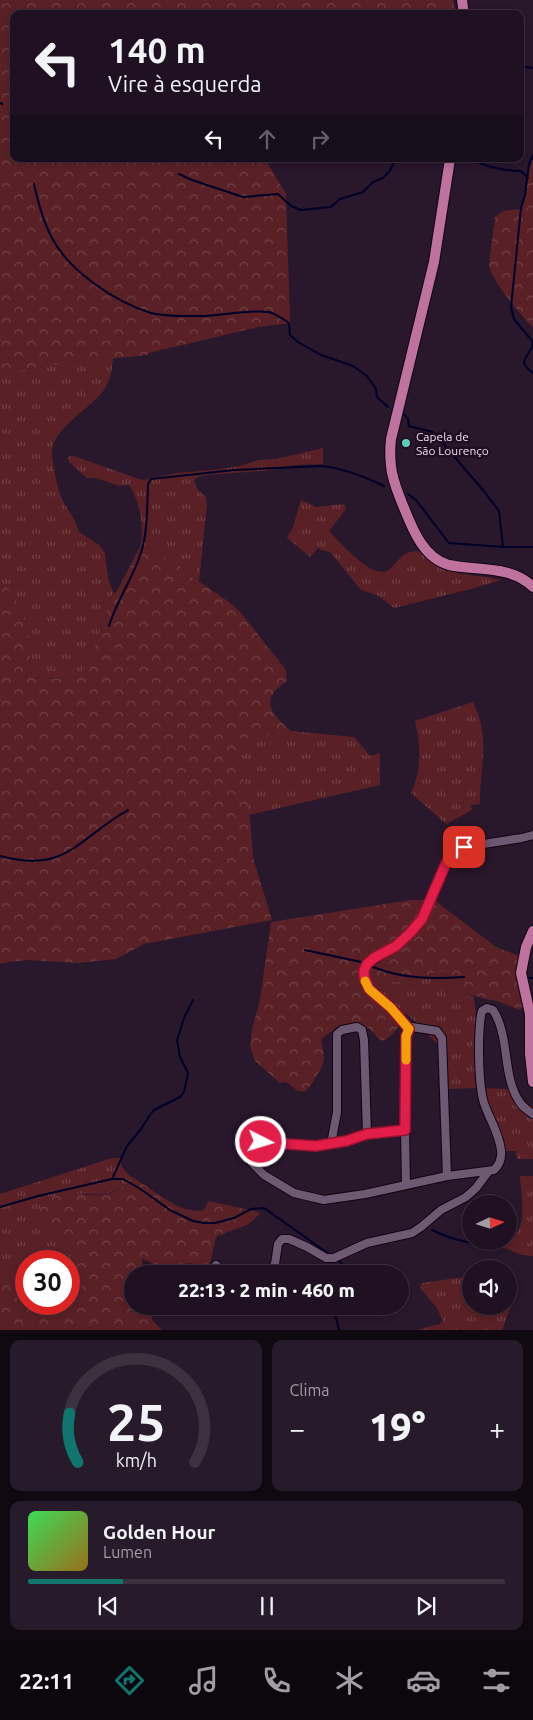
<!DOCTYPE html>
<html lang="pt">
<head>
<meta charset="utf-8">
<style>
  :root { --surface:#1f1121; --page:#271a2a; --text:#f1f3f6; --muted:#a19da5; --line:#3c313f; --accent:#0f766e }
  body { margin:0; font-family:Ubuntu,sans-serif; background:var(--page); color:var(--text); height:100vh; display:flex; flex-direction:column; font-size:19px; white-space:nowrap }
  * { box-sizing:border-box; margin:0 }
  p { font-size:16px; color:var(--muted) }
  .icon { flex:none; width:28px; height:28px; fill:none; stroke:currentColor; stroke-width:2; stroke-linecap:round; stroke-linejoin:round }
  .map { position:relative; height:1330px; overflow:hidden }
  .side { display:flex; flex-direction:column; gap:10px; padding:10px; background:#110912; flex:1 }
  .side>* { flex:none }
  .hud { position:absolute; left:10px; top:10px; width:514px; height:152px; border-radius:10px; box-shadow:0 2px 8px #0003,0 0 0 1px var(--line); background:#1f1121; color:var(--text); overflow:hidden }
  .needle { width:32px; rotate:86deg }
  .buttons { position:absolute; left:462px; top:1195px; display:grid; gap:10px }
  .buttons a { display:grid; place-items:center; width:55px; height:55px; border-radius:50%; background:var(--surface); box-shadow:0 2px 8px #0003,0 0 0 1px var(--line); font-size:25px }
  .speed { position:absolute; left:15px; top:1250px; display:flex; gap:10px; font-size:25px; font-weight:700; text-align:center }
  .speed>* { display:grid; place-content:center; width:65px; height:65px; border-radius:50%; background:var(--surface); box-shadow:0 2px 8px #0003,0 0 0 1px var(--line); line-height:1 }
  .speed .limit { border:8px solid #d22; background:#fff; color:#111 }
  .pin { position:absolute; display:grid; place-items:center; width:42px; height:42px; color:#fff; margin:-21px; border-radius:10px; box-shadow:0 2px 8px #0006 }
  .me { position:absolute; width:55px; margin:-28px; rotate:95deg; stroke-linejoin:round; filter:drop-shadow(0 0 4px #0008) }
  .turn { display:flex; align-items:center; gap:18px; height:105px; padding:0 15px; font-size:22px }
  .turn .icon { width:65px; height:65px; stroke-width:2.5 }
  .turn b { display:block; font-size:35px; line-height:42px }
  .lanes { display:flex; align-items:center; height:48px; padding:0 15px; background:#0003; justify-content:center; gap:25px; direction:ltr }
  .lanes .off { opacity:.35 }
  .big { font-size:38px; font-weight:800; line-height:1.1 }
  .side .widget { flex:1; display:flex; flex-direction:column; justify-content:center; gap:8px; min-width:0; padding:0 18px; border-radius:10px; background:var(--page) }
  .side .dial { align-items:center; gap:0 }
  .dial svg { height:130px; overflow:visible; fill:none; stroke:var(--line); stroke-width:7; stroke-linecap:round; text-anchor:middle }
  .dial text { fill:var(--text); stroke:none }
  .song { display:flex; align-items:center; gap:15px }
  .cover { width:60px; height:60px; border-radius:8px; background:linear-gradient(135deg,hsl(130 70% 55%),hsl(40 70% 35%)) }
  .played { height:5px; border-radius:2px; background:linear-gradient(90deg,var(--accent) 20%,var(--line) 20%) }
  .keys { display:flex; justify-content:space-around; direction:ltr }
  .heat { display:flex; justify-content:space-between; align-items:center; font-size:28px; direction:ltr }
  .side .tiles { flex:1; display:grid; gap:10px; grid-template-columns:1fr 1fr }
  .widget:last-child { grid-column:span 2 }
  .trip { position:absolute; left:124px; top:1265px; width:285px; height:50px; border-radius:25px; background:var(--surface); box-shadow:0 2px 8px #0003,0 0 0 1px var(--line); font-weight:800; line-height:50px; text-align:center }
  .tabs { display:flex; height:80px; justify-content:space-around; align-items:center; background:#0c070d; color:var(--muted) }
  .tabs .icon { width:35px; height:35px }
  .tabs .current { color:var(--accent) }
  .tabs b { font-size:22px; color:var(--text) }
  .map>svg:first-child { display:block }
  .grass { fill:url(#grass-tufts) }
  .forest { fill:url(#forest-crowns) }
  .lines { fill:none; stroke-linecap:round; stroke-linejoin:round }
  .stream { stroke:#000129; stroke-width:2 }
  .minor-casing { stroke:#110314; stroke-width:10 }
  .major-casing { stroke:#110314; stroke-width:12 }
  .minor { stroke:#6e5972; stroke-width:8 }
  .major { stroke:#bd739e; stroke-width:10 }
  .route-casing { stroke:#92132f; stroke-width:12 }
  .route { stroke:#e11d48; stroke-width:9 }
  .slow { stroke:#f59e0b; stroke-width:9 }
  .poi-dot { fill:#5bcebb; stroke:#1f0e22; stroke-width:2 }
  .labels { text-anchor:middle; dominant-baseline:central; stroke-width:5; stroke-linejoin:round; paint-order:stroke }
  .poi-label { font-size:12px; fill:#ede0ef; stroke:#1f0e22; text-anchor:start }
</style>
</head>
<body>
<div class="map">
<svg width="533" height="1330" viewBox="0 0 533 1330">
  <defs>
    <pattern id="grass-tufts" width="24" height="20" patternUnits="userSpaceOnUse" patternTransform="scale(1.25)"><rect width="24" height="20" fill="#592126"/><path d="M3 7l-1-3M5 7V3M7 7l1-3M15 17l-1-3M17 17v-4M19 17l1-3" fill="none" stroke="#714146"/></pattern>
    <pattern id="forest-crowns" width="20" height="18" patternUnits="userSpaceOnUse" patternTransform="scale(1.25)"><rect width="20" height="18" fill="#592126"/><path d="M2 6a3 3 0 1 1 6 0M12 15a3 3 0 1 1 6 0" fill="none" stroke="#714146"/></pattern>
  </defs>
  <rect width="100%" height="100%" fill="#29172c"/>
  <path class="grass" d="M113,358c-1,11 -2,21 -8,30 -11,18 -50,39 -53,61 -1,10 6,43 11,52 6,11 13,19 16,31l20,13 6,8 3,25 5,14 -17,51 -13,30 -12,7 -39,-3c-4,-36 -2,-70 -32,-96v-207l50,-9z
    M323,448v16l-29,1 -22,5 -65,5 -10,2 -3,4 4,9 8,7 1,8 -8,76 -14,-9 -8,-9 -36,-18c3,-20 -1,-43 -12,-60l-10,1 -23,-8h-9l-18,-16 -1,-4 2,-2h4l68,24 35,-7 37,-3 26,-4 19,-6 17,-1z
    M301,500l15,7 28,-3 2,5 -17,22c11,11 45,52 61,38 12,-11 10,-17 29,-18 30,29 46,20 82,29l-30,9 -77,19 -15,-12 -18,-6 -31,-38 -6,-1 -6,-3 -8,9 -23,-19 6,-11z
    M473,702c19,40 6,63 7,102l-9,1 1,5 -26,14 -35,-31c11,-23 10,-48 4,-72z
    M291,731l63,6 16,19 10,-3v32l-131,30 -13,-75z
    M443,969c9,17 11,23 31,28l3,29 2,62 30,1 5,11 10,12 9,-7v54h-16l-1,-8h-16l-4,-5 -13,-36 -4,-22 -31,1 -1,-29 -8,-14 -19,-20 -19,-17 -23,-14c7,-16 20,-12 35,-15 11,-2 20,-7 30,-11z
    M112,1158h8c1,11 6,15 15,21 -20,12 -29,19 -53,14l-22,46 19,11 8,8 -29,3h-32v4l-26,4v-75z
    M520,1176h13v80l-11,-1 -23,-9 5,-5h5v-2c20,-8 12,-46 11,-63z
    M471,1276v30h38v-21v10l3,8 -10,27h-85l22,-6 4,-3 -6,-13 -17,-20 2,-5z"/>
  <path class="forest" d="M0,0h453l3,14h-442v145h251l21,35 4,129 -32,4 -109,26 -2,2 -97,10 -50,9z
    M533,160v167c-11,-10 -44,-49 -44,-64l6,-46 8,-6 17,-2c8,-15 5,-33 13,-49z
    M141,545l36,18 8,9 44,30 12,11 45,57 1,11c-28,18 -17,32 4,50l-54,9 13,79 3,39 19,62 -128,24 -28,15 -38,4 -49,-3 -21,2 -8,2v-383c30,26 28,59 32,96l39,3 -1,-10 13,2 13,-29 17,-51 3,1z
    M411,900h23l62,47 23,9 -2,17 6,33 -3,4 -20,-8 -39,-9 -9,-8 -9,-16c-10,4 -20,9 -30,11 -15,3 -28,-1 -35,15l17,9 10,9c-5,13 -10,21 -22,28 -8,-3 -10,-12 -18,-15 -11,-6 -37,5 -44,14 3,17 6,20 -4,35 -4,7 -7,12 -13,17l-6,-1 -12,-9 -6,1 -25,-22 -5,-15 2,-17 8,-29 11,-78z
    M135,1179c19,11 47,37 69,31l5,-9 49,11 2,2 -13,11 -30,11c-5,9 -3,19 -8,28l-8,3 -11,-4 -26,6 -23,-11 5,16h-14v32h19l1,14 10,10h-162v-61l26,-4v39h43v-43h-11l28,-3c-17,-18 -49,-23 -46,-53 26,-23 42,-5 67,-11 11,-3 19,-10 28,-15z"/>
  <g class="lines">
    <path class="stream" d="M520,66l13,2
      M0,103l2,1
      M533,155l-4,9 -4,31 -4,13 -10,99 3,12 19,23c0,9 -9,13 -9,22l4,5 5,4
      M473,159c10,8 35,12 48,12l7,7
      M179,174l13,6 51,17 35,-3 13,12 10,4 30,-3 9,-8 23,-7 10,-10 10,-4 6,-6 7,-13
      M34,184c4,18 9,37 18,54 17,33 63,64 99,75 15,4 33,3 49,3 21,0 48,-7 69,-4 7,2 14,7 20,11l1,12 8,7 23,13 32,11 14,10 9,13 1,8 11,10
      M404,414l4,5 1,7 24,6 50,58 16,21 4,36
      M408,494l8,6 33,43 54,4h30
      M109,626c7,-23 20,-42 29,-65 10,-24 9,-51 10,-77l3,-5 83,-9 88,-4c21,2 43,11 62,20
      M0,856c66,18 77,-17 128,-46
      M305,950l56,12
      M373,967c30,12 60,12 91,10
      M529,978h4
      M112,1179l15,-33 14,-17 9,-14 4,-5 26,-13 4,-5 4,-19 -8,-16 -3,-17 7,-22 9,-18
      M0,1207l38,-11 74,-17h11l16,9 31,22 23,11 11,2h11l19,-5 17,-9 13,-1 65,46
      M432,1230c22,11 42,14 65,16
      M339,1261l7,7v6
      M333,1306l6,24"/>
    <g class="minor-casing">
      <path id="minor" d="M409,1029l-18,-21 -22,-19 -3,-5 -2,-15 3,-5 29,-18 14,-13 12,-14 29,-64 13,-8 58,-9 11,-3
        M405,1130c-13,1 -26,1 -39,4 -17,4 -33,12 -52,12 -18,0 -48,-10 -64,0l-2,8 4,9 12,12 30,18 30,7 41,-6 82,-18 47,-6c6,-6 8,-12 7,-20 -2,-17 -12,-32 -17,-47 -6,-20 -6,-68 -3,-88l1,-4 5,-3 6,2c18,28 8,67 28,94 3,4 8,7 12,10
        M331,1144l6,-32v-78l5,-4 15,-3 5,3 2,10 3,94
        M406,1185l-1,-55 1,-94 3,-7 3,-2 25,4 5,7 5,138
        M216,1265l8,9
        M268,1274l7,-10 3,-20 4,-5h7l18,8 19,11h8l33,-15 45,-10 9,-6 20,-17 25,-13 10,-9 12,-16
        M231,1306l5,3 6,-3"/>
    </g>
    <g class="major-casing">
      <path id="major" d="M462,0l2,14
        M450,159l-16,103 -43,177c-1,9 -1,18 0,27 1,13 6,24 11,37 9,22 20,55 47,62 28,6 62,0 84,22
        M533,931l-7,16 -5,26 9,41v40l3,28"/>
    </g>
    <use href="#minor" class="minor"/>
    <use href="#major" class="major"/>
  </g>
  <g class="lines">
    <g class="route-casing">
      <path id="route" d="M261,1142l55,4 30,-5 21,-7 38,-4 1,-94 3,-7 -18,-21 -22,-19 -5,-13v-6l3,-6 7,-6 22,-12 14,-13 12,-14 28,-65 14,-7"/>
    </g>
    <use href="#route" class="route"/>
    <path class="slow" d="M365,981l4,8 22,19 18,21 -3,7v24"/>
  </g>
  <circle class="poi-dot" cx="406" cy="443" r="5"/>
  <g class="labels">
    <g class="poi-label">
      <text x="416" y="436">Capela de<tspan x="416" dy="14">São Lourenço</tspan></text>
    </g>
  </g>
</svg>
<div class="buttons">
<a><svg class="needle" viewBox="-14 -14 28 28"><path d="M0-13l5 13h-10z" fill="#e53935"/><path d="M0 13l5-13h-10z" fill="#a19da5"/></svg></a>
<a><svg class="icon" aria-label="sound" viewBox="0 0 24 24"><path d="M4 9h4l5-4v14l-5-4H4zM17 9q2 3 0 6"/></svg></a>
</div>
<div class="speed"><div class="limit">30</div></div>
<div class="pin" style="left:464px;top:847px;background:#d93025"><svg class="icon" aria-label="arrive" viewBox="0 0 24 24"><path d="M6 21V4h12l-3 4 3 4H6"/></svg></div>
<svg class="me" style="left:261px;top:1142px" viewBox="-20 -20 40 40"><circle r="17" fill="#e11d48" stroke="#fff" stroke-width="3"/><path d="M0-11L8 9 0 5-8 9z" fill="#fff"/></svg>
<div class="trip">22:13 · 2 min · 460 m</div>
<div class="hud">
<div class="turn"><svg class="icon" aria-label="left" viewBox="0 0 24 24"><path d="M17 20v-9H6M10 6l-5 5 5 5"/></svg><div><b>140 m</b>Vire à esquerda</div></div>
<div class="lanes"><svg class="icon" aria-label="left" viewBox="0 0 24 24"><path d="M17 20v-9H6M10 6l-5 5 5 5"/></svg><svg class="icon off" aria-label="ahead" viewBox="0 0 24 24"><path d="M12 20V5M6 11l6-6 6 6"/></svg><svg class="icon off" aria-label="right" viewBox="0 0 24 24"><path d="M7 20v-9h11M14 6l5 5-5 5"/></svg></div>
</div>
</div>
<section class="side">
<div class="tiles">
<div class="widget dial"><svg viewBox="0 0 100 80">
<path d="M14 69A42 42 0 1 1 86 69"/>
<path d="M14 69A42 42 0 0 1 9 39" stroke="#0f766e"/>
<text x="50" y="56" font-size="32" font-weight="700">25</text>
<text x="50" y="72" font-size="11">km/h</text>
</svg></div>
<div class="widget"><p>Clima</p>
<div class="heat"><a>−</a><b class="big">19°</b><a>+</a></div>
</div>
<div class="widget">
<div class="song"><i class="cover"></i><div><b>Golden Hour</b><p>Lumen</p></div></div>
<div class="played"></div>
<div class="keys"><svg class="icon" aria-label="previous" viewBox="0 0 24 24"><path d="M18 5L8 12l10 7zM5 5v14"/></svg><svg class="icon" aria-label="pause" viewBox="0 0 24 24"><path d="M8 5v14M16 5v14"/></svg><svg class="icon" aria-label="next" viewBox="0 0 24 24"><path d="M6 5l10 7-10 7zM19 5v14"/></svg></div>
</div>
</div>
</section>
<nav class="tabs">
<b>22:11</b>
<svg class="icon current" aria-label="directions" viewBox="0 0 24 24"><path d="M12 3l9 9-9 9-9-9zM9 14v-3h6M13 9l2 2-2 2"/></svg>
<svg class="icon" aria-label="music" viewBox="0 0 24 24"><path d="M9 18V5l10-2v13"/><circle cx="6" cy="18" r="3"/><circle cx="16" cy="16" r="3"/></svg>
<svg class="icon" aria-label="phone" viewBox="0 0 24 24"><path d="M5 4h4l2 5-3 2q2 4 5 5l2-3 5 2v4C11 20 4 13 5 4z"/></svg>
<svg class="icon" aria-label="climate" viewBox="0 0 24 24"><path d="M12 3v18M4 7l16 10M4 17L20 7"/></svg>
<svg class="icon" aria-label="car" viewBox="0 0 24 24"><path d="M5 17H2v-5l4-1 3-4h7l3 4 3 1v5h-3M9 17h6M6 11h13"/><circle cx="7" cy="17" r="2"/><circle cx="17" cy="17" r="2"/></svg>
<svg class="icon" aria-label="filters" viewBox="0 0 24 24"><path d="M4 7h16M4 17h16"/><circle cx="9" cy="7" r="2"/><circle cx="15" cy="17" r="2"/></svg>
</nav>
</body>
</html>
